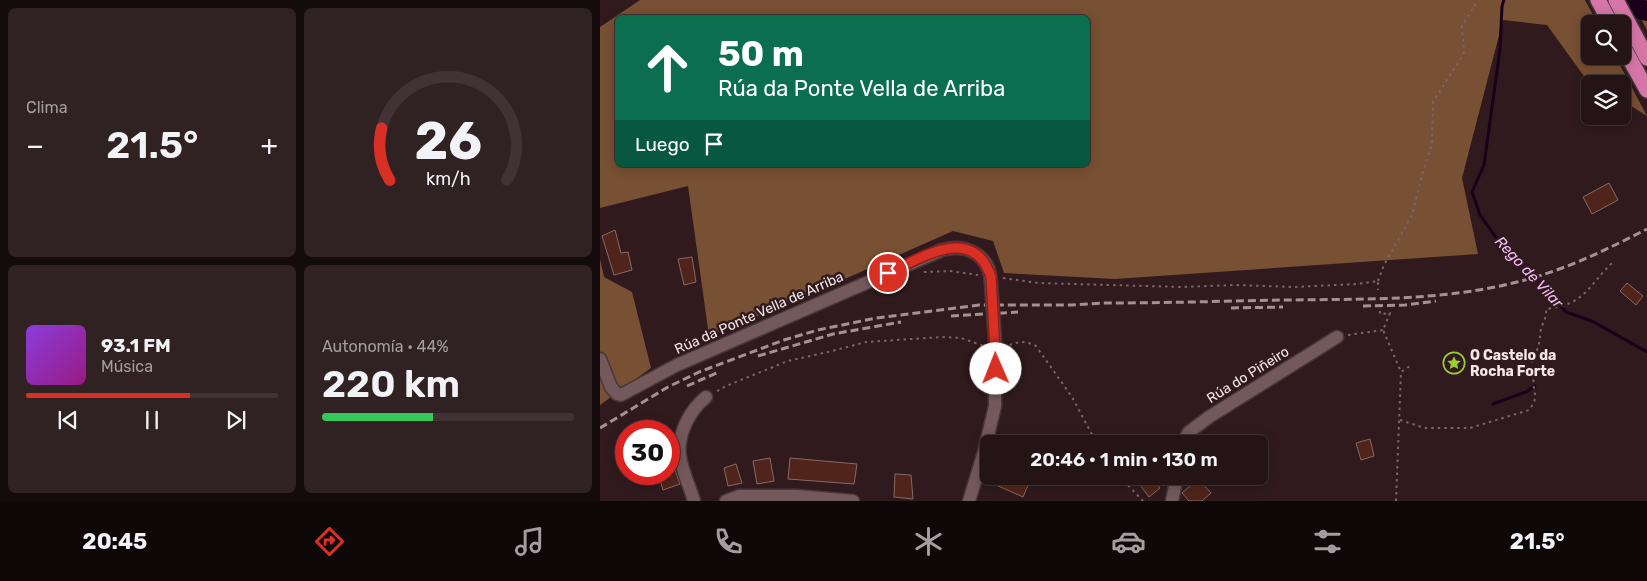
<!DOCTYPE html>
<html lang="es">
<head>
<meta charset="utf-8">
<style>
  :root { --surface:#241416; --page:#302123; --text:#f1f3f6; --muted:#a39ea1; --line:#413335; --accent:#d93025 }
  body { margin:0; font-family:Rubik,sans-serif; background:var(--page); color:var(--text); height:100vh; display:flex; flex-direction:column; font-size:19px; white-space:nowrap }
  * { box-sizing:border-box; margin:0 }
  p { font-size:16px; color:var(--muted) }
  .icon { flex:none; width:28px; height:28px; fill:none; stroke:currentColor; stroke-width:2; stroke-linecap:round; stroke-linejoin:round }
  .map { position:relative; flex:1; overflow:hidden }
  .drawer { display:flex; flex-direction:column; gap:8px; padding:8px; background:#140b0c; width:600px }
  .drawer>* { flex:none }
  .banner { position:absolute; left:15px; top:15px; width:475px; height:152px; border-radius:8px; box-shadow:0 2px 12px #0003,0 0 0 1px var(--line); background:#0b6e4f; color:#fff; overflow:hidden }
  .tools { position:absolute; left:981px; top:15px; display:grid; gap:10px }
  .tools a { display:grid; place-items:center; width:50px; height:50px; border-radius:8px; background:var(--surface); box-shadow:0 2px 12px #0003,0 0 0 1px var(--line); font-size:25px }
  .speed { position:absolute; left:15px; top:420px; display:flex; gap:10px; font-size:25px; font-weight:700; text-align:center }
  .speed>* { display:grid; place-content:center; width:65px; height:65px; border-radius:50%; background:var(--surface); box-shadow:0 2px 12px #0003,0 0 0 1px var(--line); line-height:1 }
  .speed .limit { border:8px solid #d22; background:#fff; color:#111 }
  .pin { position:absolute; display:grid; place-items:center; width:42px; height:42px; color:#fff; margin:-21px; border:2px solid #fff; border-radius:50%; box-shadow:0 1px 5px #0007 }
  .me { position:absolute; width:55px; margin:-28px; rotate:359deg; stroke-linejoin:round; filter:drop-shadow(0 0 4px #0008) }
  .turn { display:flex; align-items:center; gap:18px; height:105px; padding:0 20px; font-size:22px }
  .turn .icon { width:65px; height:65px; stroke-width:2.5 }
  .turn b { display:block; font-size:35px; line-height:42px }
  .then { display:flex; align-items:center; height:48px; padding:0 20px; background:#0003; gap:10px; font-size:19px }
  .big { font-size:38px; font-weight:600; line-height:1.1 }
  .drawer .card { flex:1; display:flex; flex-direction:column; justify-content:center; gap:8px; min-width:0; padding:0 18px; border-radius:8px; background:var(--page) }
  .drawer .dial { align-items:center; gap:0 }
  .dial svg { height:130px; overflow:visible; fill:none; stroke:var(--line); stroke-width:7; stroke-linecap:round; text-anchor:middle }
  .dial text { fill:var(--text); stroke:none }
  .song { display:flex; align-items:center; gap:15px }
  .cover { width:60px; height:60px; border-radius:8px; background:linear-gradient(135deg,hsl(270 70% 55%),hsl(310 70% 35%)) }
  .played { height:5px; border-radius:2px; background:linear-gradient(90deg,var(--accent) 65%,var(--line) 65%) }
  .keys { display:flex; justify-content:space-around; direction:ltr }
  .heat { display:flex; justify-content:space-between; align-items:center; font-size:28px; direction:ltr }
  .charge { height:8px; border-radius:4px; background:linear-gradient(90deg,#34c759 44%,var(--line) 0) }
  .drawer .tiles { flex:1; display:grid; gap:8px; grid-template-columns:repeat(2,1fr) }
  .trip { position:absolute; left:380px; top:435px; width:288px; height:50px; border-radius:8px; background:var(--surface); box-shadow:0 2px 12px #0003,0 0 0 1px var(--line); font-weight:600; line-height:50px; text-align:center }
  .tab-bar { display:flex; height:80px; justify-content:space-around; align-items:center; background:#0e0809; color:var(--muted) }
  .tab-bar .icon { width:35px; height:35px }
  .tab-bar .on { color:var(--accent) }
  .tab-bar b { font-size:22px; color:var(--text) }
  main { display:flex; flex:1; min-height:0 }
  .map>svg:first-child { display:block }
  .forest { fill:#785033; fill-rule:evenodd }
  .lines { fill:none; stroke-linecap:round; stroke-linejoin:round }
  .stream { stroke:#19011b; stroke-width:3 }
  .river { stroke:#19011b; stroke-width:20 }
  .building { fill:#50241a; stroke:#846b64 }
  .street-casing { stroke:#483638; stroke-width:15 }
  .highway-casing { stroke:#483638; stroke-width:18 }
  .path { stroke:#796668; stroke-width:2; stroke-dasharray:2.5 4; stroke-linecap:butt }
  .street { stroke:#73595b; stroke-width:12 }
  .highway { stroke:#d775a9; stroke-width:15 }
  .rail { stroke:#a39193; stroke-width:3; stroke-dasharray:8 4; stroke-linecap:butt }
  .street-bridge-casing { stroke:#483638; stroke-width:15; stroke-linecap:butt }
  .street-bridge { stroke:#73595b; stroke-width:12 }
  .route-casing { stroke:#8d1f18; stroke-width:12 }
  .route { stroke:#d93025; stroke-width:9 }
  .labels { text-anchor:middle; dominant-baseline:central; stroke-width:5; stroke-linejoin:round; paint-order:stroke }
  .street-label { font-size:14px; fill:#f5e6e7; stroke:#301a1d }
  .poi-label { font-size:14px; font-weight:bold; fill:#f5e6e7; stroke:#301a1d; text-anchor:start }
  .water-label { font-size:15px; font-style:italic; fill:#f6bef7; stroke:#301a1d }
</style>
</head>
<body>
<main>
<section class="drawer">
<div class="tiles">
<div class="card"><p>Clima</p>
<div class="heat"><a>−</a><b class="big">21.5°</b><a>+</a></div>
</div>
<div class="card dial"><svg viewBox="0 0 100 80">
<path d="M14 69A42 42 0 1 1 86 69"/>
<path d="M14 69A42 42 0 0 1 9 37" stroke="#d93025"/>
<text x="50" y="56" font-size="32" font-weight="700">26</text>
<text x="50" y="72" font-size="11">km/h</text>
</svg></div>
<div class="card">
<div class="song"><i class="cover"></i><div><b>93.1 FM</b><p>Música</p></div></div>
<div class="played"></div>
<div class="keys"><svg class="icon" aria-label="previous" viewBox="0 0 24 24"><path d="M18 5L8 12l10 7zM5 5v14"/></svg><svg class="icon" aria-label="pause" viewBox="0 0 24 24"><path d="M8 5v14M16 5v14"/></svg><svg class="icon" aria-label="next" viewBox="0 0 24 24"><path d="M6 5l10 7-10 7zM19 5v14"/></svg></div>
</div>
<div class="card"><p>Autonomía · 44%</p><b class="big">220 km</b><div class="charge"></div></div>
</div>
</section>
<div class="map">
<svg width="1047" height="501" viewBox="0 0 1047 501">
  <rect width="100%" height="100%" fill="#301a1d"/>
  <path class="forest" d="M40,0h945l13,24h-8v32h25l32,60 -24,-15 -1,-17h-28l-8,-5 -39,-54 -44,-5 -41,158 16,76 -363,25 -111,-6 -11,-32 -40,-10 -151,67 -93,38 -21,-150 -88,22v-181zM18,18h470v147h-470z
    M1031,0h16v30z
    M0,259l4,18 28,15 19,76 -51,37z"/>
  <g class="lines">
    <path class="stream" d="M904,0l-2,6 -2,43 -16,116 -12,27 8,23 25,35 20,17 41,45 26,9 55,31
      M893,404l33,-12 9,-6"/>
    <path class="river" d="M1011,0l36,11"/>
  </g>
  <path class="building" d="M1009,183l9,17 -26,14 -9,-17z
    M15,230l6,23 7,-1 4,18 -18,5 -12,-39z
    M92,257l4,25 -12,3 -6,-26z
    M1027,283l16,13 -7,9 -16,-14z
    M770,439l4,17 -13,4 -5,-17z
    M69,447h1l2,4 1,13 7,20 -17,6 -5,-16h11z
    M170,458l4,23 -17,3 -4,-23z
    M190,458l67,6 -3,20 -66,-5z
    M136,464l6,19 -14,3 -4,-18z
    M295,474l16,1 2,24 -19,-2z
    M400,476h32l-9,21 -27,-12z
    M551,476l9,12 -11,9 -9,-12z
    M598,479l13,14 -9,8h-13l-7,-8z"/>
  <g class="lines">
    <g class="street-casing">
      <path id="street" d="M0,359l11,28 6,7 4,1 56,-30 265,-115c25,-7 48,5 49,33
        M582,444l7,-12 20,-15 128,-80
        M94,501c-4,-14 -12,-30 -14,-45 -3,-22 10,-46 26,-59
        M126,501l13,-5h58l56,5
        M369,501l15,-49 11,-46v-65
        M572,501l5,-25"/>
    </g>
    <g class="highway-casing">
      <path id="highway" d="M998,0l13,24
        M1016,0l31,58
        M1022,45l25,45"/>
    </g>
    <path class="path" d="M324,272l26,-1 28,4
      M403,278l35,5 143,4 54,-2 59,2 63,-3 21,-3v9
      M778,281l6,-16 28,-50 10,-40 10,-31 1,-42 31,-49 -2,-27 16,-26
      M780,311v3l10,-1 -7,17 18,42
      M748,335l35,-5
      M408,351l1,-6c11,-4 17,-4 27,1l36,51 25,47
      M117,391l9,-5 62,-25 44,-10 34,-9 76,-5 19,1 23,8
      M800,420l25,8h45l59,-18c5,-7 8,-12 5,-20l-2,-31 -3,-8 8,-1c3,-8 3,-14 4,-21 2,-7 6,-12 5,-20 40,-5 41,-22 67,-47
      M519,476l24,25
      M796,501l5,-129 9,-6"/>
    <use href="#street" class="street"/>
    <use href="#highway" class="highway"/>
    <path class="rail" d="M763,306l42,-1 31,-4
      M631,308l52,-1
      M351,316l67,-4
      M158,356l75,-22 68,-12
      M87,386l32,-14
      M0,428l68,-41 31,-15 85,-32 34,-10 58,-12 103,-13h93l33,-2c61,0 122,-2 182,-3 76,-1 156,1 230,-18 46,-11 89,-32 130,-53"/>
    <g class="street-bridge-casing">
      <path id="street-bridge" d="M391,283l4,58"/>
    </g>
    <use href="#street-bridge" class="street-bridge"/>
  </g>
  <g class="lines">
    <g class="route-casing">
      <path id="route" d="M288,273c34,-15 85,-50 103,4l5,92"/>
    </g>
    <use href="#route" class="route"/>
  </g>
  <defs>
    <g id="sight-ring" transform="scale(1.125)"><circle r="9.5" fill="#301a1d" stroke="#9bcb33" stroke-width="1.5"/><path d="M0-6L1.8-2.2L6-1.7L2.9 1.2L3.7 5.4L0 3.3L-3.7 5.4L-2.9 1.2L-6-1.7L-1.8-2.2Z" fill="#9bcb33"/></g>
  </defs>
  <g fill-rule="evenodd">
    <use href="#sight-ring" x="854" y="363"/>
  </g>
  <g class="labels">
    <g class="street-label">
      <text transform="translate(159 313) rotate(-24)">Rúa da Ponte Vella de Arriba</text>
      <text transform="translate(648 375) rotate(-32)">Rúa do Piñeiro</text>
    </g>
    <g class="poi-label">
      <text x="870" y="355">O Castelo da<tspan x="870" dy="16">Rocha Forte</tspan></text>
    </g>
    <g class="water-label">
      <text transform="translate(929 272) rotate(47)">Rego de Vilar</text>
    </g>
  </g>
</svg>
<div class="tools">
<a><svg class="icon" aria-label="search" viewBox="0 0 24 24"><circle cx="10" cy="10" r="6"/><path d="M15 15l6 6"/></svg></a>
<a><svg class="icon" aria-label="layers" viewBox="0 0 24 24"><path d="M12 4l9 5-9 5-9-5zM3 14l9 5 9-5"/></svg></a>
</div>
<div class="speed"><div class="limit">30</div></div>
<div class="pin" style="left:288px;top:273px;background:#d93025"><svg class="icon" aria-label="arrive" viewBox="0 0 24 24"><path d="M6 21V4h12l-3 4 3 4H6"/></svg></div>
<svg class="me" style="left:396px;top:369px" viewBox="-20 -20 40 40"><circle r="19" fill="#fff"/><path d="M0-13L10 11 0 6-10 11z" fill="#d93025"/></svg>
<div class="trip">20:46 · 1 min · 130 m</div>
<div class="banner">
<div class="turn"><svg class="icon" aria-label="ahead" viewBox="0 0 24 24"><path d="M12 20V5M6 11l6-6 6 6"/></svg><div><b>50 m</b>Rúa da Ponte Vella de Arriba</div></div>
<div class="then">Luego<svg class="icon" aria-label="arrive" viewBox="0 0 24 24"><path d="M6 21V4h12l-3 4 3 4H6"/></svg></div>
</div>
</div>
</main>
<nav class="tab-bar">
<b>20:45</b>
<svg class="icon on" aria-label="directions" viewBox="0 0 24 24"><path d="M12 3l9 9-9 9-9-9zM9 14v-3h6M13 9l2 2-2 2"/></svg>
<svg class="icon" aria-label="music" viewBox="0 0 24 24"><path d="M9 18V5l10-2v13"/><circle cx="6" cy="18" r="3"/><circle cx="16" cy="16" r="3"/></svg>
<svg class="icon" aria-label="phone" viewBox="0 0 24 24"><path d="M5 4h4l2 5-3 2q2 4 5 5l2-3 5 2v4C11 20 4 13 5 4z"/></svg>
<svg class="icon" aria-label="climate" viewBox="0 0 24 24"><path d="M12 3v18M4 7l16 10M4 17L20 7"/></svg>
<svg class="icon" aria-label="car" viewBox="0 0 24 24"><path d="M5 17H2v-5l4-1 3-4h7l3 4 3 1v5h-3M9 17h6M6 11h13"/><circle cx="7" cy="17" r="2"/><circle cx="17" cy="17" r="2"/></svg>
<svg class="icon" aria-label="filters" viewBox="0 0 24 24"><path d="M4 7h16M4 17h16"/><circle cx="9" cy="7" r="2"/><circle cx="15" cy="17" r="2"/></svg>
<b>21.5°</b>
</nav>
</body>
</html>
